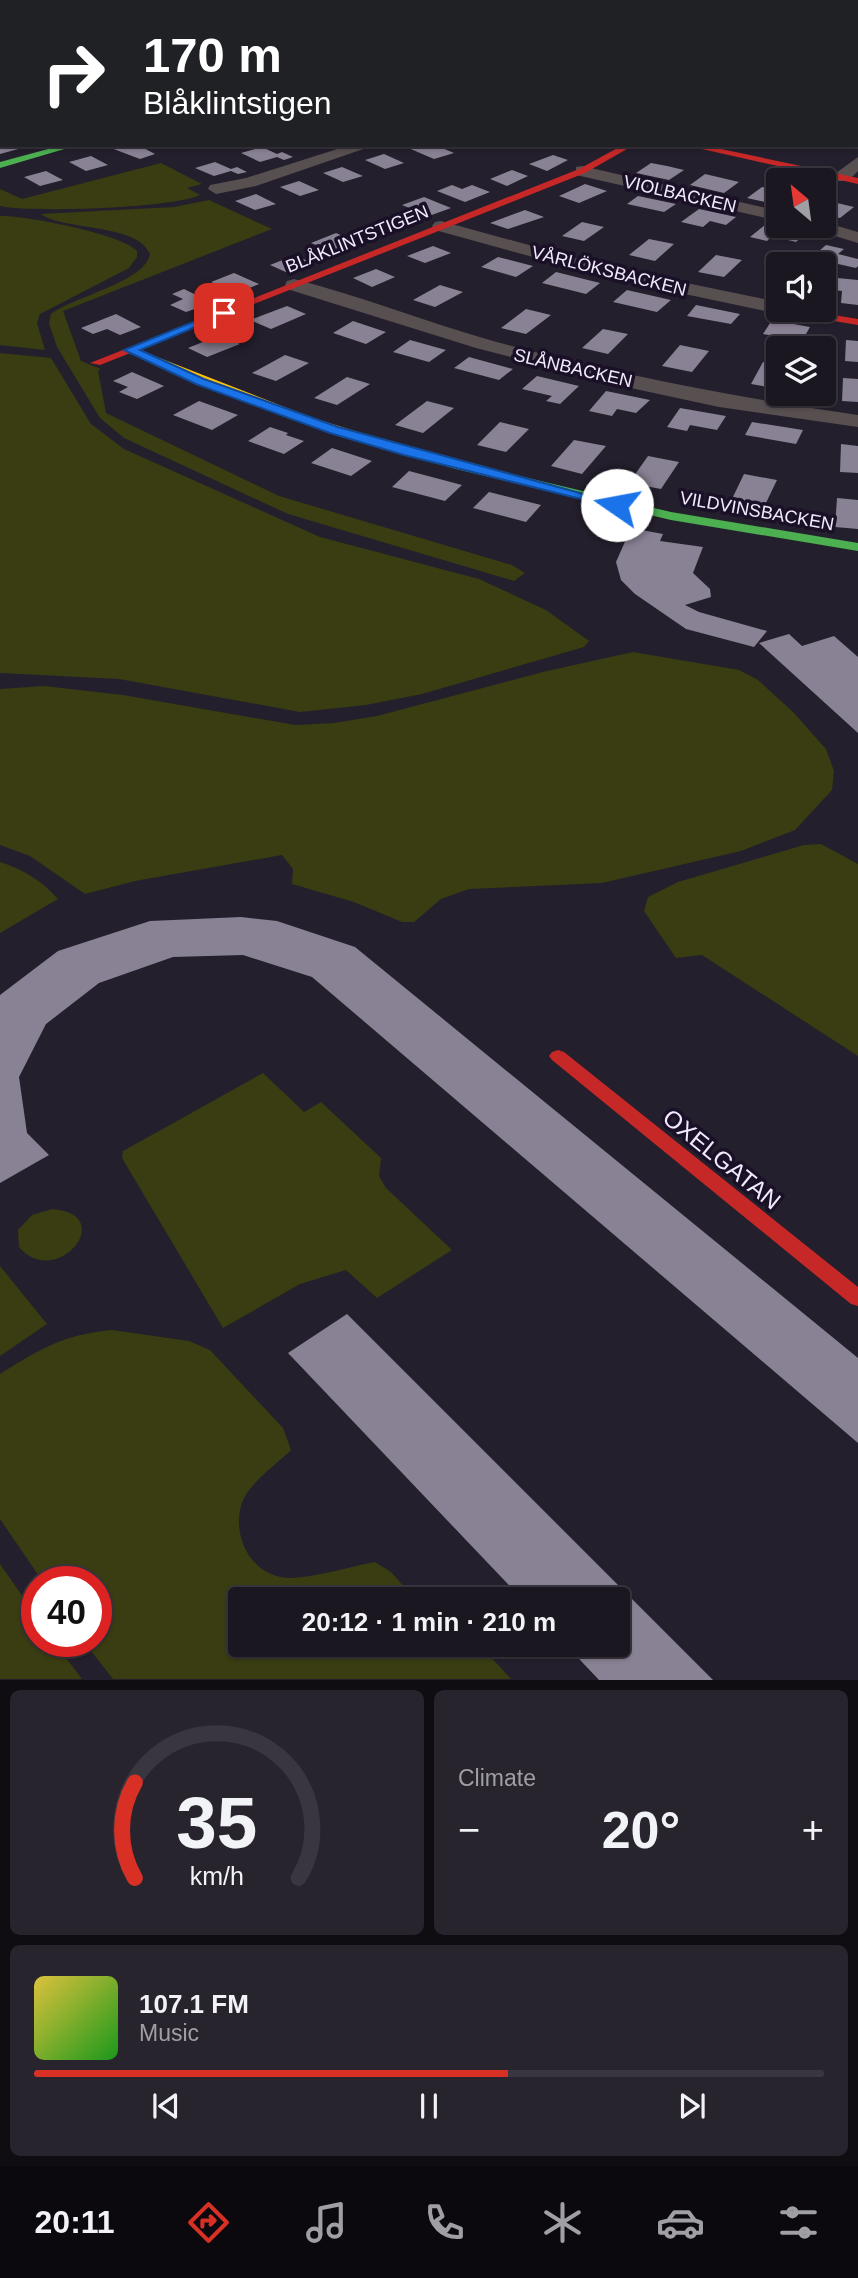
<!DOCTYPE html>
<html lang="en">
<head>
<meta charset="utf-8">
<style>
  :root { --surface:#1b1721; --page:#28242e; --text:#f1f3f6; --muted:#a09fa5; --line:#39363f; --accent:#d93025 }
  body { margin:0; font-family:Helvetica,sans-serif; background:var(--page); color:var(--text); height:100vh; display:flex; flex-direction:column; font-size:26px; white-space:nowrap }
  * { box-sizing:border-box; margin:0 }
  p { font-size:23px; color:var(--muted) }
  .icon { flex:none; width:38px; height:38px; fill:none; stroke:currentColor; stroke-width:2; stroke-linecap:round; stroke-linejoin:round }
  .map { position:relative; height:1680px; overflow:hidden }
  .details { display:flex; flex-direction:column; gap:10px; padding:10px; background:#0f0d12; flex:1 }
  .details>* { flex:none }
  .banner { position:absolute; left:0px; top:0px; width:859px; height:147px; box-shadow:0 2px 5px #0004,0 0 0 2px var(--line); background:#202124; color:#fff; overflow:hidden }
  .needle { width:46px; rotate:331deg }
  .fabs { position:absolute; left:766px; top:168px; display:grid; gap:14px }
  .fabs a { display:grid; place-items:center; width:70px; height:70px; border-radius:7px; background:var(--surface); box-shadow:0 2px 5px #0004,0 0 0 2px var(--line); font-size:35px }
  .speed { position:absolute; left:21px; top:1566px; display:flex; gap:14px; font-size:35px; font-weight:700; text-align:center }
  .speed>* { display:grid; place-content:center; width:91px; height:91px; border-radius:50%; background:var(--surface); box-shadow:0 2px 5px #0004,0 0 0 2px var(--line); line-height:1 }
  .speed .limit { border:10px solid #d22; background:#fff; color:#111 }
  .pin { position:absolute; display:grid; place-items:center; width:60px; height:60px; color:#fff; margin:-30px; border-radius:14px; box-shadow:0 4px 10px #0006 }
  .me { position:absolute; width:77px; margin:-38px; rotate:282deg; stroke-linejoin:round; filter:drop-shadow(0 0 5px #0008) }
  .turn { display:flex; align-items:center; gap:24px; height:147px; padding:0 28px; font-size:32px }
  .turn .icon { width:91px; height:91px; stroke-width:2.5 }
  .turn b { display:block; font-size:49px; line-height:60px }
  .big { font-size:52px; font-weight:700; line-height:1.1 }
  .details .tile { flex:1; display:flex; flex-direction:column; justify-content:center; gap:10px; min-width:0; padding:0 24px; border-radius:10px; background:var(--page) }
  .details .dial { align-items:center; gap:0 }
  .dial svg { height:182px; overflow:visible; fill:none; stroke:var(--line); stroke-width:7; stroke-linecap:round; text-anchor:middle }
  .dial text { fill:var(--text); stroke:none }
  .song { display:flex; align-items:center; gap:21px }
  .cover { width:84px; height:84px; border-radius:10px; background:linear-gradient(135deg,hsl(50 70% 55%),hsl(120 70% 35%)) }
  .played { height:7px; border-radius:4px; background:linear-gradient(90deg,var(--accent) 60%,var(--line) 60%) }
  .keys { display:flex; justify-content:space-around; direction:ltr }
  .heat { display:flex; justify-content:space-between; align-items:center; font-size:38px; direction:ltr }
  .details .tiles { flex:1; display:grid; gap:10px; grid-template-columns:1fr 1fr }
  .tile:last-child { grid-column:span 2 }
  .trip { position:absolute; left:228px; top:1587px; width:402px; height:70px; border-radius:7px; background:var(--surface); box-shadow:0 2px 5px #0004,0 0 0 2px var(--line); font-weight:700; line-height:70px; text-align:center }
  .tab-bar { display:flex; height:112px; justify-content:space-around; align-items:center; background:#0b090d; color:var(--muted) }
  .tab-bar .icon { width:49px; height:49px }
  .tab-bar .on { color:var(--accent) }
  .tab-bar b { font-size:32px; color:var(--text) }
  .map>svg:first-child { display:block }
  .green { fill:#3a3c12 }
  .building { fill:#898194 }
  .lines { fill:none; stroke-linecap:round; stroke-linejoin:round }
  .street { fill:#584f50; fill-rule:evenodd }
  .fast { fill:#4caf50; fill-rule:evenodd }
  .slow { fill:#ffc107; fill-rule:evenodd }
  .jam { fill:#c62828; fill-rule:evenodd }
  .route { fill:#1a73e8; stroke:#114b97; stroke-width:2 }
  .labels { text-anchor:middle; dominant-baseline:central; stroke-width:7; stroke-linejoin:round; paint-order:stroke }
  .far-street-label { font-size:18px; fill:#f1ebfc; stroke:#1a1028 }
  .near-street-label { font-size:24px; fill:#f1ebfc; stroke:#1a1028 }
</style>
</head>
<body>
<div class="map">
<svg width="858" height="1680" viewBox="0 0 858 1680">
  <rect width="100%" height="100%" fill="#241f2c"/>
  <path class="green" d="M161,163l41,21 -15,4 13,7c-27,13 -168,18 -200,11v-17l22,10z
    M209,200l63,29 -209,82 18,50 20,8 -3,2 8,42 173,83 233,69 13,8 -11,8 -226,-67 -164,-76 -24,-20 -43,-71 -8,-24 2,-9c22,-17 94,-32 99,-60 -13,-31 -86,-23 -109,-40l133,-7z
    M0,216c24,-1 122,18 137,35v6l-8,11 -89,46 -3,9 8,27 -45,-5z
    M0,353l51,5 40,66 33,25 196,88 159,42 67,31 43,31 -5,6 -162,47 -56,11 -66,7 -181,-33 -119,-6z
    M633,652l106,18 19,10 35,32 33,37 8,22 -2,19 -37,40 -54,21 -139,32 -133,6 -28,10 -27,23h-12l-48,-20 -62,-18 1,-15 -11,-14 -147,26 -50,13 -55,-38 -30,-11v-156l44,-3 79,9 172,30 39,-2 43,-7 170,-45z
    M821,844l37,20v192l-156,-101 -26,3 -32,-47 4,-14 30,-15 126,-37z
    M0,862c24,8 41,18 58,37l-58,34z
    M263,1073l41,39 17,-10 60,56 -2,18 7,12 66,62 -75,48 -31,-28 -46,14 -77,44 -101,-170 1,-7z
    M52,1209c68,5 4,82 -33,38l-1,-17 14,-15z
    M0,1266l47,58 -47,32z
    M112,1330l77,11 21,9 73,78 8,22c-16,16 -44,34 -50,56 -9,33 12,72 50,72 27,-1 57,-11 84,-16l16,10 24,27 -175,1v45h240l31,34h-398l-29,-37h12v-60h-53l-43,-63v-145c42,-26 62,-39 112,-44z
    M0,1564l37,53v25h17l28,37h-82z"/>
  <path class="building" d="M0,145h18l4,3 -22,6z
    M122,145h16l17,9 -15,5 -29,-11z
    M411,145h24l19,8 -20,6 -28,-12z
    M262,147l15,7 5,-2 11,5 -9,3 -7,-3 -17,5 -19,-9z
    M384,154l20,9 -19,6 -20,-9z
    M553,155l15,5 -21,11 -18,-7z
    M91,156l17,9 -22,6 -17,-9z
    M215,162l16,7 6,-2 10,5 -9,2 -7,-3 -17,5 -19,-8z
    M651,163l16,3 17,4 -15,10 -33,-7z
    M342,167l21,9 -20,6 -20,-9z
    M512,170l16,6 -21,10 -17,-7z
    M46,171l17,9 -23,6 -16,-9z
    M705,174l34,8 -15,11 -34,-8z
    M299,181l20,9 -19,6 -20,-9z
    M585,184l22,7 -28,12 -20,-7z
    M452,185l10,4 10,-4 18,7 -25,10 -28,-11z
    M762,187l17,3v15l-32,-7z
    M256,194l20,10 -21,6 -20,-9z
    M638,196l38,8 -12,8 -37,-8z
    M424,197l27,11 -22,8 -27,-11z
    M824,200l13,3 17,4 -14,11 -16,-3z
    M699,209l37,8 -10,8 -16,-4 -7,6 -22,-5z
    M525,210l19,7 -36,12 -18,-6z
    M386,219l17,6 -27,11 -16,-7z
    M582,222l22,5 -20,14 -22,-5z
    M766,224l40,9 -10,9 -24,-6 -5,5 -17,-4z
    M336,233l25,11 -25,9 -25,-10z
    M649,239l25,5 -19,17 -26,-6z
    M826,245l18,4 -6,5 20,5v7l-2,2 -45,-10z
    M433,246l18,7 -26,10 -18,-7z
    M295,255l17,8 -24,10 -18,-8z
    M716,255l26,5 -18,17 -26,-5z
    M498,257l35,9 -17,11 -35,-10z
    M376,269l19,8 -23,10 -19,-9z
    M779,270v19l-13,-2z
    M556,272l44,11 -14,11 -44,-11z
    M234,273l25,11 -22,9 -26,-11z
    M837,278l21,2v25l-17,-2 1,-12 -7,-1z
    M440,285l23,7 -28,15 -22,-7z
    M184,289l28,14 -26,9 -16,-7 13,-6 -11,-5z
    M627,290l44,10 -14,12 -44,-10z
    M696,305l44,9 -9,10 -44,-8z
    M287,306l19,8 -35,15 -21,-9z
    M526,309l25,6 -25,19 -25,-6z
    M116,314l25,13 -21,8 -13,-6 -14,5 -12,-6z
    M772,320l38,7 -8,14 -39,-7z
    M353,321l33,11 -20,12 -33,-11z
    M603,329l25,5 -20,20 -26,-6z
    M220,335l20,9 -33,13 -19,-9z
    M410,340l36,10 -17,12 -36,-10z
    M846,340l12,1v21l-13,-1z
    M680,345l29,6 -17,21 -30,-6z
    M285,355l24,8 -33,18 -24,-8z
    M469,357l44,12 -14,11 -45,-12z
    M763,362l16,3v24l-28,-5z
    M132,372l32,14 -27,13 -18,-7 9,-5 -15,-6z
    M537,376l42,10 -19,18 -14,-3 6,-5 -30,-7z
    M347,377l23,7 -33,21 -23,-7z
    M843,378l15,1v23l-16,-1z
    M606,391l44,9 -14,13 -19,-4 -5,7 -23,-5z
    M199,401l39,14 -26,15 -39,-15z
    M427,401l27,7 -31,25 -28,-8z
    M680,408l46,8 -9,14 -27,-5 -3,6 -20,-4z
    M500,422l29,7 -23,23 -29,-7z
    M752,422l51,8 -7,14 -51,-9z
    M270,427l18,6 -2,2 18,6 -20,13 -36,-13z
    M574,440l32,6 -24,28 -31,-8z
    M841,444l17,2v27l-18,-1z
    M332,448l40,13 -21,15 -40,-13z
    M648,456l31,6 -18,27 -32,-6z
    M409,471l53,14 -17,16 -53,-14z
    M744,474l33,6 -13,27 -33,-6z
    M489,492l52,13 -15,17 -53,-14z
    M837,498l21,2v29l-23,-2z
    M631,528l32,6 -3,7 43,6 -10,26 17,16 1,8 -26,8 14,7 68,19 -13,16 -68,-18 -51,-35 -14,-14 -5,-18z
    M789,634l13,12 32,-10 24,21v76l-99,-90z
    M241,917l36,4 78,26 503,411v85l-546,-466 -69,-22 -70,2 -74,26 -53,41 -27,53 8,56 22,22 -49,28v-188l58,-44 92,-30z
    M347,1314l366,366h-114l-33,-35h52v-45h-95l-235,-247z"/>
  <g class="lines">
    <path class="street" d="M21,0h20l-22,2z
      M339,0h20l-22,2z
      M546,0h18l2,2h-19z
      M812,0h23l2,2h-24z
      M0,3h2l-2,9z
      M0,91h2v10h-2z
      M350,145h25l-119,41 -40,8 -8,-5 2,-4 36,-7z
      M858,157v14l-10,10h-12v-8z
      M582,166l197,45v10l-203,-46v-8z
      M441,221l168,46 170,35v8h8l-8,4 -170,-36 -174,-48 -3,-4 3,-4z
      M824,222l34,10v11l-43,-13 -3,-4h12z
      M294,279c67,17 132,43 199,62 120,33 241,56 365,74v12l-139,-20 -93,-20 -150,-39 -189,-59 -2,-4 2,-4z"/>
    <path class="fast" d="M63,145h15l-78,23v-6z
      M460,462l211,50 187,31v8l-187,-31 -215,-51 -2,-3z"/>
    <path class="slow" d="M223,0h10l2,2h-10z
      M126,348h8l176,69 156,49 -2,3h-8l-154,-48 -176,-69z"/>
    <path class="jam" d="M623,145h11l-49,28 -485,192 -10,-2 489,-194z
      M684,145h18l156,33v6z
      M781,310h23l54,9v6l-72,-12z
      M558,1050l6,2 294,235v19l-7,-2 -299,-244 -3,-4 3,-4z"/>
  </g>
  <path class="route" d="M220,311l9,2 -89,37 64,29 134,48 286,78 -7,3 -213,-53 -74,-22 -134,-49 -72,-34z"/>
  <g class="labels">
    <g class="far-street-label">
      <text transform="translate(680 194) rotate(13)">VIOLBACKEN</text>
      <text transform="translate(357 239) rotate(-22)">BLÅKLINTSTIGEN</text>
      <text transform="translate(609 271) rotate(14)">VÅRLÖKSBACKEN</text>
      <text transform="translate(573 368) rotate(13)">SLÅNBACKEN</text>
      <text transform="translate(757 511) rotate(10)">VILDVINSBACKEN</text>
    </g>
    <g class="near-street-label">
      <text transform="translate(722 1159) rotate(39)">OXELGATAN</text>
    </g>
  </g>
</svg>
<div class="fabs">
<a><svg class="needle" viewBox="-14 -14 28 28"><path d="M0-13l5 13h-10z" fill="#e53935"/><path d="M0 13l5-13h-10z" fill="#a09fa5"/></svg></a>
<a><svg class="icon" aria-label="sound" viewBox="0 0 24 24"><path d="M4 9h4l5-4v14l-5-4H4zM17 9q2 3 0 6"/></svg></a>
<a><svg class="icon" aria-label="layers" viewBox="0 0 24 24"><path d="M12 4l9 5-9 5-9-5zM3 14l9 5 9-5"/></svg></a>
</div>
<div class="speed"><div class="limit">40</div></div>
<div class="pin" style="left:224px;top:313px;background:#d93025"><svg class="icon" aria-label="arrive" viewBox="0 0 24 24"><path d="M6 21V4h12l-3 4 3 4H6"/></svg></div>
<svg class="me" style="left:617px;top:505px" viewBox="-20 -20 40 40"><circle r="19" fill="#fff"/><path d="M0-13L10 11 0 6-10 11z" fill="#1a73e8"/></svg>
<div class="trip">20:12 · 1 min · 210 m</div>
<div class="banner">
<div class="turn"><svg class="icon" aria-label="right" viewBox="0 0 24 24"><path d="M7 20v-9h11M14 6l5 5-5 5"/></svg><div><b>170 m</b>Blåklintstigen</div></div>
</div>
</div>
<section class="details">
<div class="tiles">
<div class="tile dial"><svg viewBox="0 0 100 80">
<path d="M14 69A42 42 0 1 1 86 69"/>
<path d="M14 69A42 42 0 0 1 14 27" stroke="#d93025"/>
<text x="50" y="56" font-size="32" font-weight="700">35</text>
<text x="50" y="72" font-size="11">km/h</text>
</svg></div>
<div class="tile"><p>Climate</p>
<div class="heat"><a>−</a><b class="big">20°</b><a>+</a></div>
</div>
<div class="tile">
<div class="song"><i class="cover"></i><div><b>107.1 FM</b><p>Music</p></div></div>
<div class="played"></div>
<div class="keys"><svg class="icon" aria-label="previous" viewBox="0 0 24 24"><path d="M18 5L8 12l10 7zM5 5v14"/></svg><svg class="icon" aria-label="pause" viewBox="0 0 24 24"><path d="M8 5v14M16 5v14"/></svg><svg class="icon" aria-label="next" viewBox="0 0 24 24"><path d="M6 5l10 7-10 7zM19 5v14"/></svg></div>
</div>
</div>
</section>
<nav class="tab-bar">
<b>20:11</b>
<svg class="icon on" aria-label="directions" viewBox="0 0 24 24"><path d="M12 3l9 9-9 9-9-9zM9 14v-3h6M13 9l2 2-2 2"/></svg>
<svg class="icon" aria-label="music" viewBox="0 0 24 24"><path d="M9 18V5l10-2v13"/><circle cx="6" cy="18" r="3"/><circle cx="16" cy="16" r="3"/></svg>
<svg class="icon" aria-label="phone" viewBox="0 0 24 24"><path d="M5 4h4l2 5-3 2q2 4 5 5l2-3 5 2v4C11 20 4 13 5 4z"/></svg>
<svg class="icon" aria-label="climate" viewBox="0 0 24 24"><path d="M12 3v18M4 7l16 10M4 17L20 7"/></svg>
<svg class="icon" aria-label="car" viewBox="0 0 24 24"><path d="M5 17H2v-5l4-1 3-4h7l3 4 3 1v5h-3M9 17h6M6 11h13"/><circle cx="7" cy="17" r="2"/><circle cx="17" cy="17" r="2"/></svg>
<svg class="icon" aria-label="filters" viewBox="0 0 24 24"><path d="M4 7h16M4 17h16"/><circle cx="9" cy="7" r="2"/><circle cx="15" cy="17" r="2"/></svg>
</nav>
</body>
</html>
